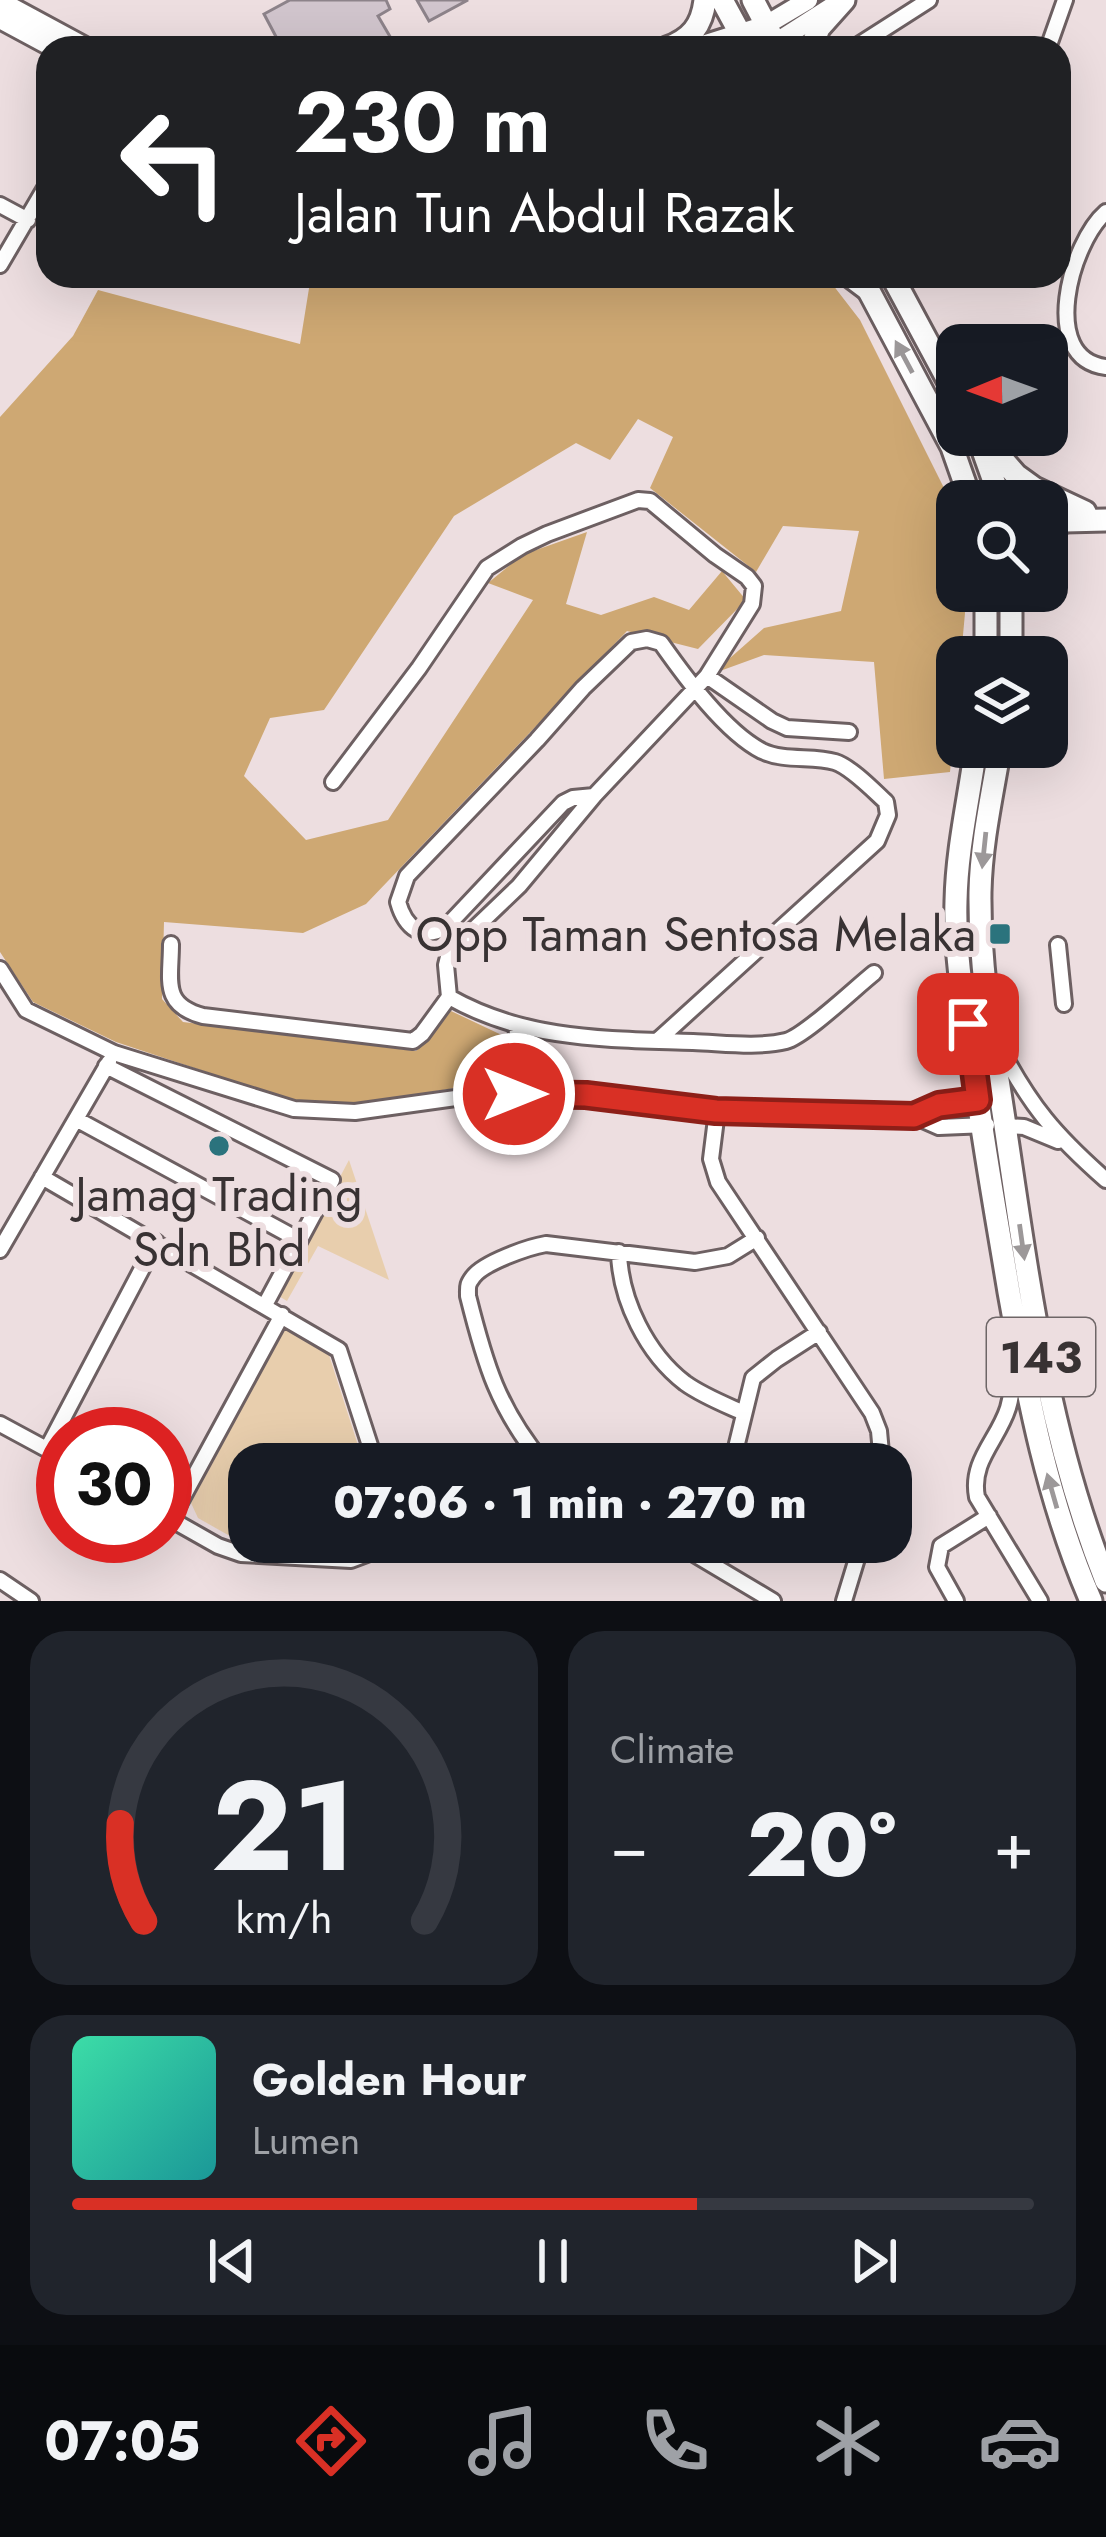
<!DOCTYPE html>
<html lang="en">
<head>
<meta charset="utf-8">
<style>
  :root { --surface:#171b24; --page:#20242c; --text:#f1f3f6; --muted:#9ea1a6; --line:#363941; --accent:#d93025 }
  body { margin:0; font-family:Jost,sans-serif; background:var(--page); color:var(--text); height:100vh; display:flex; flex-direction:column; font-size:45px; white-space:nowrap }
  * { box-sizing:border-box; margin:0 }
  p { font-size:39px; color:var(--muted) }
  .icon { flex:none; width:66px; height:66px; fill:none; stroke:currentColor; stroke-width:2; stroke-linecap:round; stroke-linejoin:round }
  .map { position:relative; height:1601px; overflow:hidden }
  .details { display:flex; flex-direction:column; gap:30px; padding:30px; background:#0d0f14; flex:1 }
  .details>* { flex:none }
  .guide { position:absolute; left:36px; top:36px; width:1035px; height:252px; border-radius:36px; box-shadow:0 12px 48px #0002; background:#202124; color:#fff; overflow:hidden }
  .needle { width:78px; rotate:269deg }
  .tools { position:absolute; left:936px; top:324px; display:grid; gap:24px }
  .tools a { display:grid; place-items:center; width:132px; height:132px; border-radius:24px; background:var(--surface); box-shadow:0 12px 48px #0002; font-size:60px }
  .speed { position:absolute; left:36px; top:1407px; display:flex; gap:24px; font-size:60px; font-weight:700; text-align:center }
  .speed>* { display:grid; place-content:center; width:156px; height:156px; border-radius:50%; background:var(--surface); box-shadow:0 12px 48px #0002; line-height:1 }
  .speed .limit { border:18px solid #d22; background:#fff; color:#111 }
  .pin { position:absolute; display:grid; place-items:center; width:102px; height:102px; color:#fff; margin:-51px; border-radius:24px; box-shadow:0 6px 18px #0006 }
  .me { position:absolute; width:132px; margin:-66px; rotate:90deg; stroke-linejoin:round; filter:drop-shadow(0 0 9px #0008) }
  .turn { display:flex; align-items:center; gap:42px; height:252px; padding:0 60px; font-size:54px }
  .turn .icon { width:156px; height:156px; stroke-width:2.5 }
  .turn b { display:block; font-size:84px; line-height:102px }
  .big { font-size:90px; font-weight:800; line-height:1.1 }
  .details .widget { flex:1; display:flex; flex-direction:column; justify-content:center; gap:18px; min-width:0; padding:0 42px; border-radius:36px; background:var(--page) }
  .details .dial { align-items:center; gap:0 }
  .dial svg { height:312px; overflow:visible; fill:none; stroke:var(--line); stroke-width:7; stroke-linecap:round; text-anchor:middle }
  .dial text { fill:var(--text); stroke:none }
  .song { display:flex; align-items:center; gap:36px }
  .cover { width:144px; height:144px; border-radius:18px; background:linear-gradient(135deg,hsl(160 70% 55%),hsl(180 70% 35%)) }
  .played { height:12px; border-radius:6px; background:linear-gradient(90deg,var(--accent) 65%,var(--line) 65%) }
  .keys { display:flex; justify-content:space-around; direction:ltr }
  .heat { display:flex; justify-content:space-between; align-items:center; font-size:66px; direction:ltr }
  .details .tiles { flex:1; display:grid; gap:30px; grid-template-columns:1fr 1fr }
  .widget:last-child { grid-column:span 2 }
  .trip { position:absolute; left:228px; top:1443px; width:684px; height:120px; border-radius:36px; background:var(--surface); box-shadow:0 12px 48px #0002; font-weight:800; line-height:120px; text-align:center }
  .tabs { display:flex; height:192px; justify-content:space-around; align-items:center; background:#090b0e; color:var(--muted) }
  .tabs .icon { width:84px; height:84px }
  .tabs .on { color:var(--accent) }
  .tabs b { font-size:54px; color:var(--text) }
  .map>svg:first-child { display:block }
  .green { fill:#e8cead }
  .forest { fill:#cea873 }
  .building { fill:#d1c5cd; stroke:#8d838a; stroke-width:3 }
  .lines { fill:none; stroke-linecap:round; stroke-linejoin:round }
  .minor-casing { stroke:#6d6062; stroke-width:20 }
  .major-casing { stroke:#6d6062; stroke-width:24 }
  .highway-casing { stroke:#6d6062; stroke-width:27 }
  .minor { stroke:#fff; stroke-width:14 }
  .major { stroke:#fff; stroke-width:18 }
  .highway { stroke:#fff; stroke-width:21 }
  .oneway { fill:#9c9899 }
  .route-casing { stroke:#8d1f18; stroke-width:30 }
  .route { stroke:#d93025; stroke-width:21 }
  .poi-dot { fill:#2b737d; stroke:#eddee0; stroke-width:4.5 }
  .labels { text-anchor:middle; dominant-baseline:central; stroke-width:12; stroke-linejoin:round; paint-order:stroke }
  .shield { fill:#eddee0; stroke:#6e6667; stroke-width:3 }
  .shield-label { font-size:45px; font-weight:bold; fill:#383233 }
  .poi-label { font-size:48px; fill:#383233; stroke:#eddee0; text-anchor:end }
</style>
</head>
<body>
<div class="map">
<svg width="1106" height="1601" viewBox="0 0 1106 1601">
  <rect width="100%" height="100%" fill="#eddee0"/>
  <path class="green" d="M349,1160l40,120 -71,-34 -31,55 -10,-6z
    M285,1328l44,27 35,109h-115v78h114l-4,5 -115,-3 -46,-26 -7,-15z"/>
  <path class="forest" d="M311,276h515l34,44 92,184 5,39v48h6l2,22 -4,44h-4v44l-7,71 -66,7 -10,-117 -110,-7 -44,16 1,-5 43,-38 77,-17 18,-80 -76,-5 -27,46 -106,-84 23,-51 -35,-18 -28,41 -34,-17 -122,73 -130,194 -54,8 -26,58 62,64 82,-20 145,-220 -45,-17 34,-28 65,-23 -21,72 35,11 53,-18 35,13 33,-39 24,29 -48,49 -71,-18 -261,273 -63,29 -139,-11 -2,77 21,23 233,29 35,-40 57,27 -3,25 -32,22 -115,19 -61,-2 -181,-60 -83,-40 -33,-50v-535l73,-81 25,-46 202,54z"/>
  <path class="building" d="M290,0h96l4,9 -12,7 14,24 -14,8h-24l-5,-9 -17,9h-50l-18,-34z
    M417,0h51l-39,21z"/>
  <g class="lines">
    <g class="minor-casing">
      <path id="minor" d="M854,48l75,-48
        M1048,48l17,-48
        M0,205l28,15
        M1106,212c-35,30 -68,147 0,155
        M0,265l48,-82
        M844,276l24,18
        M707,676l65,45 15,7 62,4
        M333,782l86,-114 68,-100 35,-22 25,-12 91,-34 12,1 65,54 32,22 7,9 -2,18 -45,72 -113,120 -75,90 -70,67 -3,12 3,32c78,44 158,42 244,45 30,1 64,6 93,-1 19,-5 69,-53 88,-68
        M594,796l-21,2 -10,5 -116,123c-25,16 -42,1 -49,-24l9,-26 130,-136 46,-52 48,-46 16,-3 14,4c24,34 64,89 101,108 23,11 51,4 73,11 16,5 39,29 51,40l2,13 -11,26 -220,200
        M171,944c0,36 -10,61 32,72l210,25 9,-7 27,-37
        M1058,945l6,59
        M0,969l26,41 88,43 180,56 61,3 115,-16 116,-1 131,16 197,5 25,11 48,-2
        M999,1046c32,61 56,89 107,134
        M106,1066l226,114 -67,125
        M514,1094l3,-67
        M717,1111l-6,48 7,23 154,231 7,18 3,33
        M914,1116l25,-11 39,-6
        M76,1119l223,121
        M1005,1126l19,1 34,14
        M42,1177l297,173 37,114
        M0,1250l109,-188
        M619,1252c1,48 28,102 66,131 18,13 39,21 59,30
        M1012,1351c0,19 2,38 -4,57 -10,32 -38,53 -31,89l63,104
        M0,1424l63,34
        M47,1449l109,-207
        M544,1464c-46,-55 -59,-100 -76,-168 0,-10 -1,-11 5,-19 10,-14 55,-30 73,-33l149,18 33,-6 29,-18
        M732,1464l21,-86 24,-19 42,-27
        M165,1516l53,30 23,8 110,6 16,-6 12,-12
        M171,1519l111,-204
        M674,1542l99,59
        M0,1580l31,21
        M844,1601l18,-59
        M956,1601l-19,-34 4,-21 48,-30"/>
    </g>
    <g class="major-casing">
      <path id="major" d="M0,1l87,47
        M0,19l54,29
        M693,48l73,-23 42,-25
        M762,48l13,-5 58,-37
        M998,501l21,-4 25,4"/>
    </g>
    <g class="highway-casing">
      <path id="highway" d="M722,0l26,48
        M753,0l25,48
        M667,48c24,-9 35,-22 38,-48
        M811,48l8,-20 25,-28
        M861,276l91,171 19,54
        M892,276l65,121
        M981,435l35,40 18,13 51,24
        M981,445l20,56
        M1047,532l18,-11 41,-1
        M986,591v66
        M1011,657v-66
        M976,747c-7,52 -19,102 -20,154 -2,63 13,129 21,192 9,66 21,132 32,199 19,106 39,210 82,309
        M1000,747c-8,48 -19,96 -20,145 -1,84 16,170 28,254 22,148 42,295 98,435"/>
    </g>
    <use href="#minor" class="minor"/>
    <use href="#major" class="major"/>
    <use href="#highway" class="highway"/>
  </g>
  <defs><path id="oneway-solid" d="M-6-.8H1V-3.2L6.5 0L1 3.2V.8H-6Z" transform="scale(3)"/></defs>
  <g class="oneway">
    <use href="#oneway-solid" transform="translate(904 357) rotate(-118)"/>
    <use href="#oneway-solid" transform="translate(984 850) rotate(96)"/>
    <use href="#oneway-solid" transform="translate(1022 1242) rotate(82)"/>
    <use href="#oneway-solid" transform="translate(1052 1491) rotate(-106)"/>
  </g>
  <g class="lines">
    <g class="route-casing">
      <path id="route" d="M514,1094l72,1 130,16 198,5 25,-11 39,-5 -10,-76"/>
    </g>
    <use href="#route" class="route"/>
  </g>
  <g class="poi-dot">
    <rect x="988" y="922" width="24" height="24" rx="6"/>
    <circle cx="219" cy="1146" r="12"/>
  </g>
  <g class="labels">
    <rect class="shield" x="987" y="1318" width="108" height="78" rx="9"/>
    <g class="shield-label">
      <text x="1041" y="1357">143</text>
    </g>
    <g class="poi-label">
      <text x="976" y="934">Opp Taman Sentosa Melaka</text>
      <text x="219" y="1194" text-anchor="middle">Jamag Trading<tspan x="219" dy="55">Sdn Bhd</tspan></text>
    </g>
  </g>
</svg>
<div class="tools">
<a><svg class="needle" viewBox="-14 -14 28 28"><path d="M0-13l5 13h-10z" fill="#e53935"/><path d="M0 13l5-13h-10z" fill="#9ea1a6"/></svg></a>
<a><svg class="icon" aria-label="search" viewBox="0 0 24 24"><circle cx="10" cy="10" r="6"/><path d="M15 15l6 6"/></svg></a>
<a><svg class="icon" aria-label="layers" viewBox="0 0 24 24"><path d="M12 4l9 5-9 5-9-5zM3 14l9 5 9-5"/></svg></a>
</div>
<div class="speed"><div class="limit">30</div></div>
<div class="pin" style="left:968px;top:1024px;background:#d93025"><svg class="icon" aria-label="arrive" viewBox="0 0 24 24"><path d="M6 21V4h12l-3 4 3 4H6"/></svg></div>
<svg class="me" style="left:514px;top:1094px" viewBox="-20 -20 40 40"><circle r="17" fill="#d93025" stroke="#fff" stroke-width="3"/><path d="M0-11L8 9 0 5-8 9z" fill="#fff"/></svg>
<div class="trip">07:06 · 1 min · 270 m</div>
<div class="guide">
<div class="turn"><svg class="icon" aria-label="left" viewBox="0 0 24 24"><path d="M17 20v-9H6M10 6l-5 5 5 5"/></svg><div><b>230 m</b>Jalan Tun Abdul Razak</div></div>
</div>
</div>
<section class="details">
<div class="tiles">
<div class="widget dial"><svg viewBox="0 0 100 80">
<path d="M14 69A42 42 0 1 1 86 69"/>
<path d="M14 69A42 42 0 0 1 8 44" stroke="#d93025"/>
<text x="50" y="56" font-size="32" font-weight="700">21</text>
<text x="50" y="72" font-size="11">km/h</text>
</svg></div>
<div class="widget"><p>Climate</p>
<div class="heat"><a>−</a><b class="big">20°</b><a>+</a></div>
</div>
<div class="widget">
<div class="song"><i class="cover"></i><div><b>Golden Hour</b><p>Lumen</p></div></div>
<div class="played"></div>
<div class="keys"><svg class="icon" aria-label="previous" viewBox="0 0 24 24"><path d="M18 5L8 12l10 7zM5 5v14"/></svg><svg class="icon" aria-label="pause" viewBox="0 0 24 24"><path d="M8 5v14M16 5v14"/></svg><svg class="icon" aria-label="next" viewBox="0 0 24 24"><path d="M6 5l10 7-10 7zM19 5v14"/></svg></div>
</div>
</div>
</section>
<nav class="tabs">
<b>07:05</b>
<svg class="icon on" aria-label="directions" viewBox="0 0 24 24"><path d="M12 3l9 9-9 9-9-9zM9 14v-3h6M13 9l2 2-2 2"/></svg>
<svg class="icon" aria-label="music" viewBox="0 0 24 24"><path d="M9 18V5l10-2v13"/><circle cx="6" cy="18" r="3"/><circle cx="16" cy="16" r="3"/></svg>
<svg class="icon" aria-label="phone" viewBox="0 0 24 24"><path d="M5 4h4l2 5-3 2q2 4 5 5l2-3 5 2v4C11 20 4 13 5 4z"/></svg>
<svg class="icon" aria-label="climate" viewBox="0 0 24 24"><path d="M12 3v18M4 7l16 10M4 17L20 7"/></svg>
<svg class="icon" aria-label="car" viewBox="0 0 24 24"><path d="M5 17H2v-5l4-1 3-4h7l3 4 3 1v5h-3M9 17h6M6 11h13"/><circle cx="7" cy="17" r="2"/><circle cx="17" cy="17" r="2"/></svg>
</nav>
</body>
</html>
